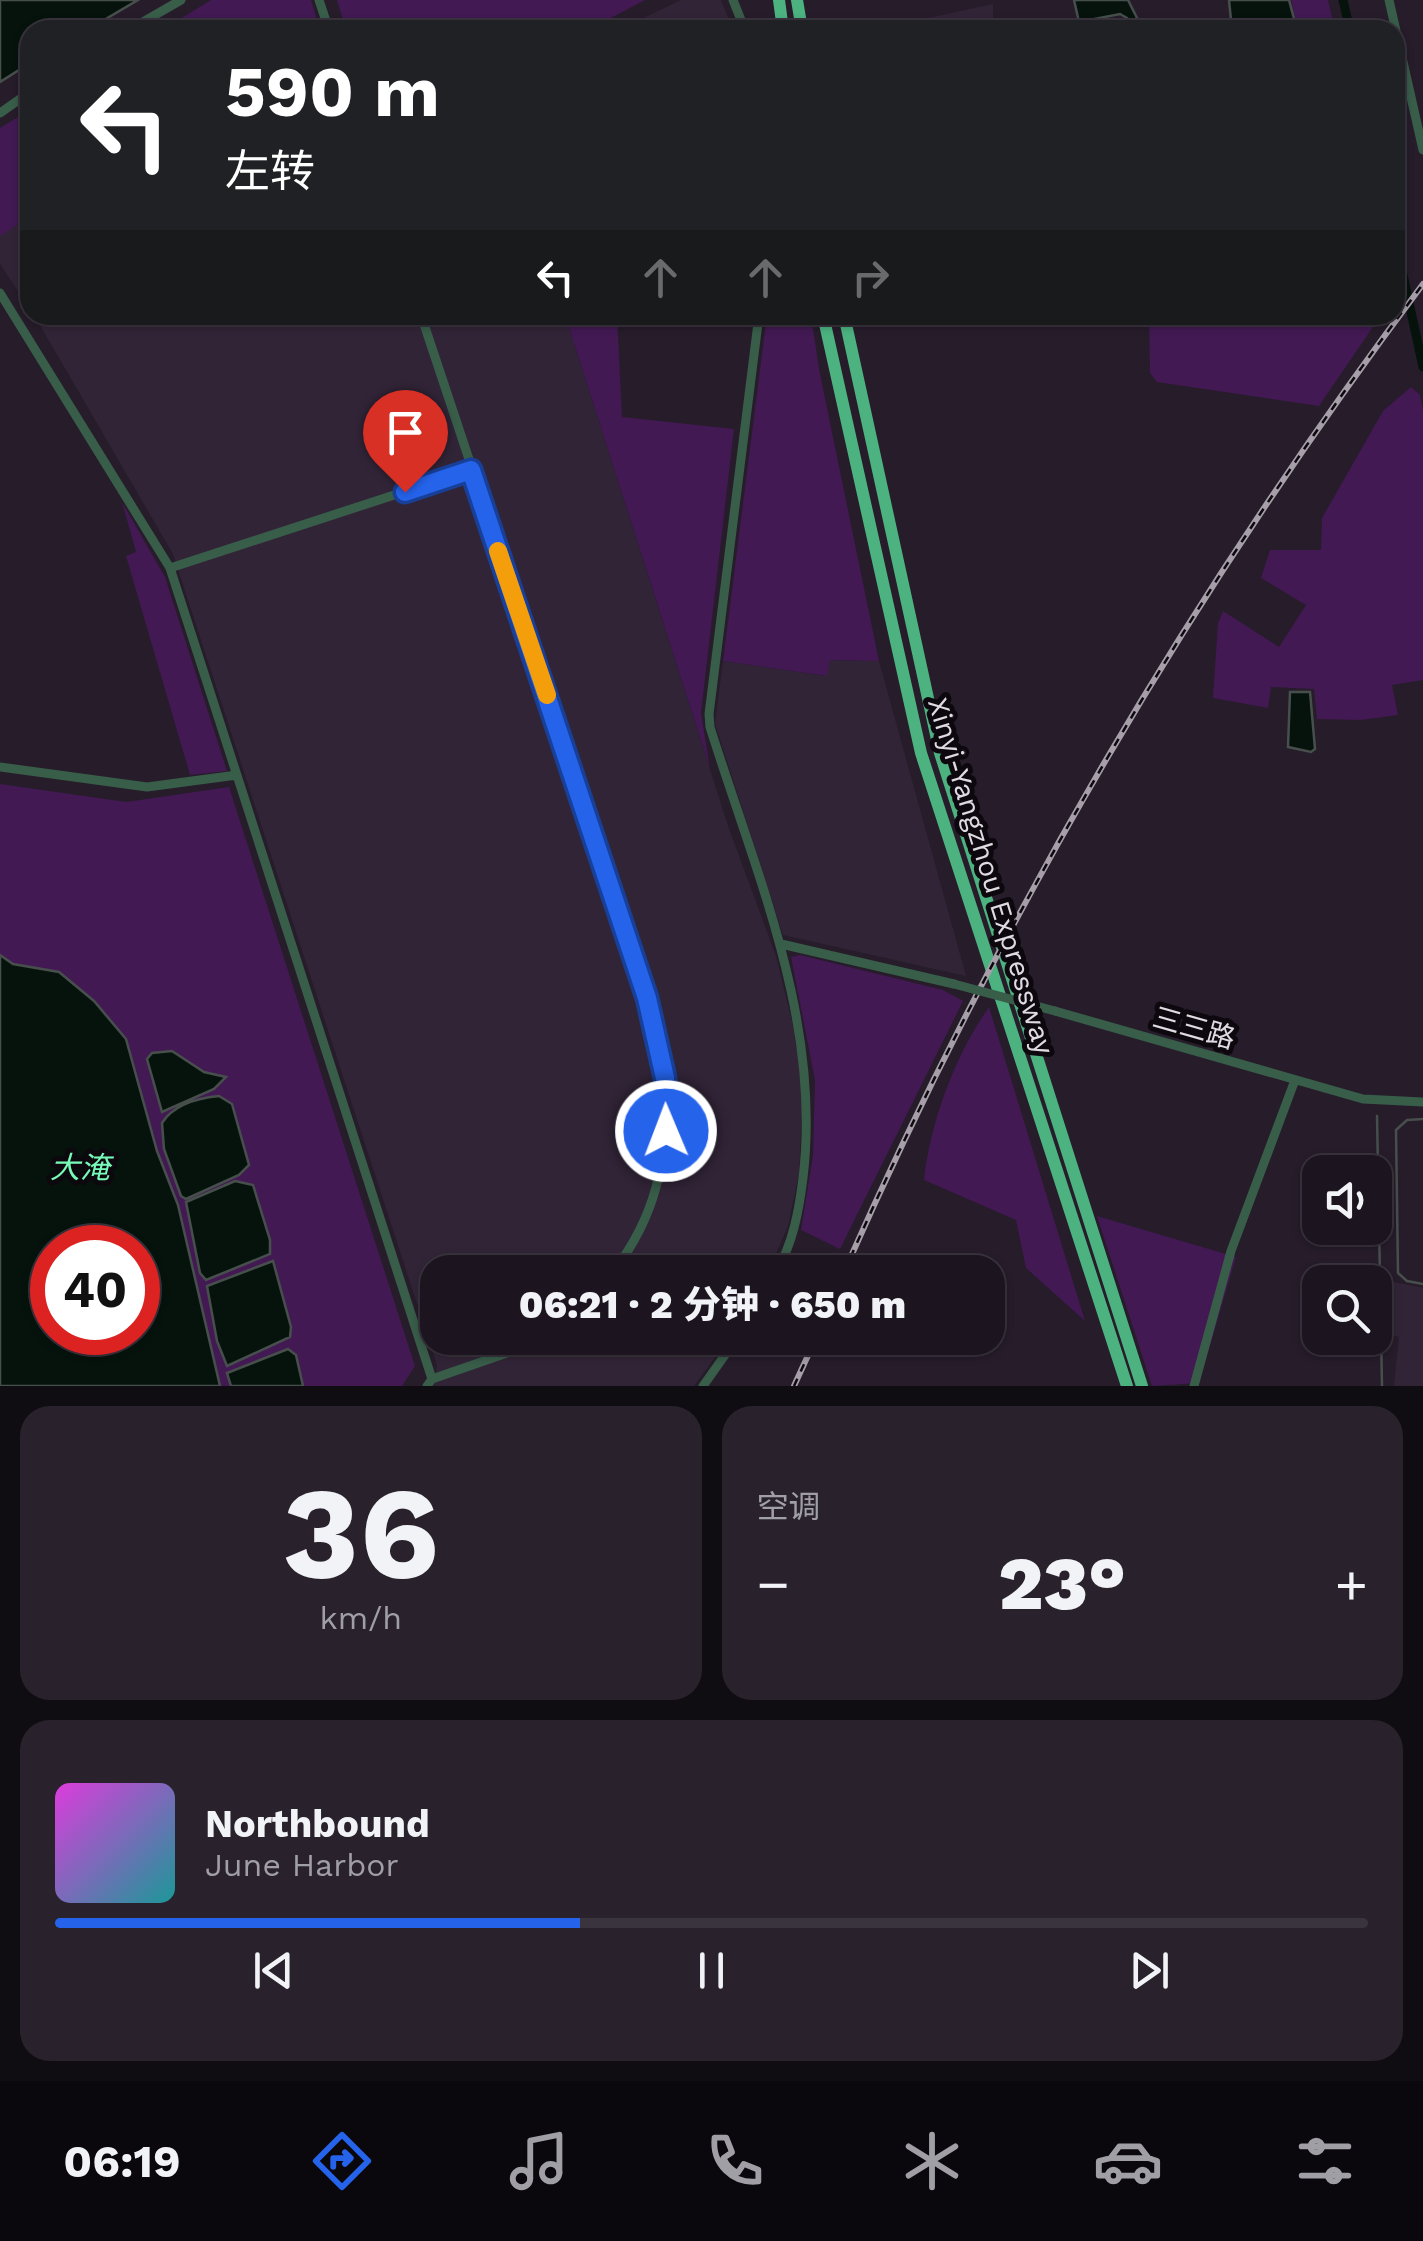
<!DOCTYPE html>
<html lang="zh">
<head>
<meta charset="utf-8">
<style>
  :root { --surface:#1c1520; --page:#29222d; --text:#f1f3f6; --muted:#a09fa5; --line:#3a343e; --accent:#2563eb }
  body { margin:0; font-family:"Work Sans","Noto Sans SC",sans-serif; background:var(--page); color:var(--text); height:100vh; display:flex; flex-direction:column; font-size:38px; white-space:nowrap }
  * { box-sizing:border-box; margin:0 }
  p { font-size:32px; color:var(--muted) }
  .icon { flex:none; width:55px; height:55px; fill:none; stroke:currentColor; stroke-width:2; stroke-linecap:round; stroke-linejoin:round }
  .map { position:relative; height:1386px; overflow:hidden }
  .details { display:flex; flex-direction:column; gap:20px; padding:20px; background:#0f0c12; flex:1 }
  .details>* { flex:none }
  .hud { position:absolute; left:20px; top:20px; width:1385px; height:305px; border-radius:30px; box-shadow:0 2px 8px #0004,0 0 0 2px var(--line); background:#202124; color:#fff; overflow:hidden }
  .buttons { position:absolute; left:1302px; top:1155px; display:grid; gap:20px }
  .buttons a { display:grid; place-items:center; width:90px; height:90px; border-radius:20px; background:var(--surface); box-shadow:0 2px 8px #0004,0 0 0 2px var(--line); font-size:50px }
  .speed { position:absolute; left:30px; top:1225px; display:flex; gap:20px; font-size:50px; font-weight:700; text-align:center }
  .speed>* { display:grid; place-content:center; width:130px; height:130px; border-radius:50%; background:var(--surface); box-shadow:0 2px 8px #0004,0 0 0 2px var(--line); line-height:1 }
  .speed .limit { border:15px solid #d22; background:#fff; color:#111 }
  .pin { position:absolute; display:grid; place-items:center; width:85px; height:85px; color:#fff; margin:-102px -42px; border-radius:50% 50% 50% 0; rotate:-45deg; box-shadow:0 0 10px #0007 }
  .pin .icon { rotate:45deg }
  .me { position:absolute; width:110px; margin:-55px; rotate:359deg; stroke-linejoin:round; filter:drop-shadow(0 0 8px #0008) }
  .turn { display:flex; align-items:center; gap:35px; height:210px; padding:0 40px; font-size:45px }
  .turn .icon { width:130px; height:130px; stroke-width:2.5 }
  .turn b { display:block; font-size:70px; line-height:85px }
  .lanes { display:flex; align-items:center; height:95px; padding:0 40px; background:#0003; justify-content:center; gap:50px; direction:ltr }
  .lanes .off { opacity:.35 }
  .big { font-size:75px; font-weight:800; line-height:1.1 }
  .details .tile { flex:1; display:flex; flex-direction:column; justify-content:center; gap:15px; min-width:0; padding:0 35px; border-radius:30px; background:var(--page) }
  .details .dial { align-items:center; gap:0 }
  .dial b { font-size:130px; line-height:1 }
  .song { display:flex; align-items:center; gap:30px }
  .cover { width:120px; height:120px; border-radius:15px; background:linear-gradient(135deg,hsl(300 70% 55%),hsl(180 70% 35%)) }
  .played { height:10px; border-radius:5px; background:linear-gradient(90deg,var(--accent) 40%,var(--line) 40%) }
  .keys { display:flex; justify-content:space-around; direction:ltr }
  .heat { display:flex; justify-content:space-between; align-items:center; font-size:55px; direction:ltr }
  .details .tiles { flex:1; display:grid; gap:20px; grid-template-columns:1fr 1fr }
  .tile:last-child { grid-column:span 2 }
  .trip { position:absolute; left:420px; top:1255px; width:585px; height:100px; border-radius:30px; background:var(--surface); box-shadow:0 2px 8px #0004,0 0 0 2px var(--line); font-weight:800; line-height:100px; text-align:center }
  .dock { display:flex; height:160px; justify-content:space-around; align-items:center; background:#0b080d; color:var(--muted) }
  .dock .icon { width:70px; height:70px }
  .dock .selected { color:var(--accent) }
  .dock b { font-size:45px; color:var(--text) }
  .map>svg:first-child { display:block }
  .built { fill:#312437 }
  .green { fill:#421953; fill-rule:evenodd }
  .water { fill:#06130c; stroke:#474f4c; stroke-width:2.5; fill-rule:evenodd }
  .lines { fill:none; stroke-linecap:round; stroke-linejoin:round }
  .stream { stroke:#474f4c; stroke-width:2.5 }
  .canal { stroke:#06130c; stroke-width:9 }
  .minor { stroke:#385d49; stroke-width:9 }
  .highway { stroke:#4cb280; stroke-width:12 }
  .rail-casing { stroke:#a69fa9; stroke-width:6 }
  .rail { stroke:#0c080e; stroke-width:2.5; stroke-dasharray:8; stroke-linecap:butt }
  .minor-bridge { stroke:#385d49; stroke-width:9 }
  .route-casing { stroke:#184099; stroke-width:25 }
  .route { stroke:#2563eb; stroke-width:18 }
  .slow { stroke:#f59e0b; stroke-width:18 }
  .labels { text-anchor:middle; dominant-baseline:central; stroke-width:10; stroke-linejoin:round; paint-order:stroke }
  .street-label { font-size:28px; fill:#e0dae3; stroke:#0c080e }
  .water-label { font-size:30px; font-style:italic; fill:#76fbb8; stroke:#0c080e }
</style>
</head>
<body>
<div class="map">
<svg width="1423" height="1386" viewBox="0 0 1423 1386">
  <rect width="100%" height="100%" fill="#261c2a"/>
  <path class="built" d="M681,0h40l12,30h-114z
    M993,4v26h-120z
    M30,110v199l-30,-45v-136z
    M34,315h531l163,511 48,130 16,65 11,67 -4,86 -11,52 -20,46h-330v66h291l-35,48h-260l3,-21 -264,-811z
    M829,660l50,1 87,315 -183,-41 -68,-211 8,-63 103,15z
    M1394,1282l29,6v98h-29l5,-49 -10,-3z"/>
  <path class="green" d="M211,0h100l9,30h-158z
    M337,0h308l-57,30h-242z
    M1291,0h37l7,30h-37z
    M30,110v106l-30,20v-108z
    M565,315h52l5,102 112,12 -33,284 9,56z
    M767,315h44l8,54 60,292 -49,-1 -3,16 -104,-15z
    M1149,315h195l3,11 30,-5 -58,85 -162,-24 -7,-9z
    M1411,387l9,8 3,16v269l-31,5 6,30 -37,5 -44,-1 -3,-30 -43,-2 -3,21 -55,-10 5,-75 5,-12 56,36 27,-42 -45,-27 9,-28h51l1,-32 61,-107z
    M122,502l43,75 62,194 -37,4 -64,-219 10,-4z
    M0,784l126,18 103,-15 186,579 -13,20h-402zM52,1248h86v84h-86z
    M800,955l143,35 20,11 -123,248 -39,-19 12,-75 2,-75 -24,-123z
    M989,1007l96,314 -59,-53 -10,-48 -92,-40c6,-57 31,-125 65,-173z
    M1097,1216l139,41 -37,126 -47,3z"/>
  <path class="water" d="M0,0h138l-51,30h-57v33l-30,19z
    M1074,0h54l15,30h-13l-3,-12 -7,-4 -41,8z
    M1229,0h60l8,30h-65z
    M1290,692h20l5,57 -4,3 -23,-5z
    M0,955l13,9 46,8 35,29 32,38 31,112 21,54 42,181h-220zM52,1248h86v84h-86z
    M172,1051l32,21 22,5 -12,12 -52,23 -15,-53 5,-6z
    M219,1096l13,8 17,61 -10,10 -53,24 -5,-3 -17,-47 -2,-26c12,-19 36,-25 57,-27z
    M235,1181l18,4 17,55v14l-64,26 -6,-7 -14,-71z
    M273,1261l18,66 -1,10 -63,29 -10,-25 -10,-55z
    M288,1349l8,6 7,31h-72l-4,-13z"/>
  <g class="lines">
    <path class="stream" d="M1377,1116l5,270
      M1423,1119l-16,1 -11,10 2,143 9,8 16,3"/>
    <path class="canal" d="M1343,0l7,30
      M1395,238l28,129"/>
    <path class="minor" d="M319,0l10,30
      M733,0l12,30
      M1389,0l34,150
      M129,30l52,-30
      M0,113l30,-21
      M0,293l170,275 262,811
      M421,315l200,601c38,122 79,244 -8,356
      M759,315l-50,399 1,13c46,147 112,294 93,451 -4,32 -10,66 -27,94
      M170,568l301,-98
      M0,767l147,20 90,-12
      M781,944l173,40
      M1055,1011l308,88 60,3
      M427,1386l5,-7 75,-26 30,-15
      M703,1386l34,-48
      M1194,1386l37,-135 64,-171"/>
    <path class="highway" d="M779,0l4,30
      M797,0l5,30
      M823,315l98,438 206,633
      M844,315l96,438 202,633"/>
    <g class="rail-casing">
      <path id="rail" d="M844,1272c154,-349 349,-682 579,-988
        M794,1386l22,-48"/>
    </g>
    <use href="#rail" class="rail"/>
    <path class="minor-bridge" d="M954,984l101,27"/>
  </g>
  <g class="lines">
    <g class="route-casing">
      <path id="route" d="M405,492l66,-22 176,528 18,80 1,53"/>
    </g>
    <use href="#route" class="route"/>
    <path class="slow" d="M498,551l49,144"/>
  </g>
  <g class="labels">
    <g class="street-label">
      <text transform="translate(991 876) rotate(73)">Xinyi-Yangzhou Expressway</text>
      <text transform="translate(1194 1028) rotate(16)">三三路</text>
    </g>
    <g class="water-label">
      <text x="80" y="1167">大淹</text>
    </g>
  </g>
</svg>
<div class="buttons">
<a><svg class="icon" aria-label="sound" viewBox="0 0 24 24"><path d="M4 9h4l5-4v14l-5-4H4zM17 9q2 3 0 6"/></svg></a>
<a><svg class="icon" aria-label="search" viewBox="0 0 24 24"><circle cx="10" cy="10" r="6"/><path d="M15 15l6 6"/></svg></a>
</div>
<div class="speed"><div class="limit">40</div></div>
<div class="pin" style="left:405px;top:492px;background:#d93025"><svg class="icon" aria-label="arrive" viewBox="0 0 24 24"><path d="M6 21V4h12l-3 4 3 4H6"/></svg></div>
<svg class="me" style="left:666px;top:1131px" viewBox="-20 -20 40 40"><circle r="17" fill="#2563eb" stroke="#fff" stroke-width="3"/><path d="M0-11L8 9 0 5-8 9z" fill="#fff"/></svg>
<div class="trip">06:21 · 2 分钟 · 650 m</div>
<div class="hud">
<div class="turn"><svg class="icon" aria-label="left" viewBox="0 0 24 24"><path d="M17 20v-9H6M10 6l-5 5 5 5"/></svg><div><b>590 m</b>左转</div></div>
<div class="lanes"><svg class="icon" aria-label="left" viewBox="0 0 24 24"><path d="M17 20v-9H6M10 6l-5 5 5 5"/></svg><svg class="icon off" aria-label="ahead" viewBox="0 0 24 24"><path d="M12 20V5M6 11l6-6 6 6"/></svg><svg class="icon off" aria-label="ahead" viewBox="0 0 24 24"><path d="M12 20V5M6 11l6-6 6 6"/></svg><svg class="icon off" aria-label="right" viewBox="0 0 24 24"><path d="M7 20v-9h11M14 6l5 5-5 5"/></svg></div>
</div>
</div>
<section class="details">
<div class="tiles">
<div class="tile dial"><b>36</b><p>km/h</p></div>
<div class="tile"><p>空调</p>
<div class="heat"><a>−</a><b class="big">23°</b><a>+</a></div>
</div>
<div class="tile">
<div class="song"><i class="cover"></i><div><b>Northbound</b><p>June Harbor</p></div></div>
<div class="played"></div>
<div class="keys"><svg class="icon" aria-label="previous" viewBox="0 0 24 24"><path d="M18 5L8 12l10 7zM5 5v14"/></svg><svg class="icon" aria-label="pause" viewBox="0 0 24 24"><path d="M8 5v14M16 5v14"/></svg><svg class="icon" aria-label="next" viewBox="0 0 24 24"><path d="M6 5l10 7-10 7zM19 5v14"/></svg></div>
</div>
</div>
</section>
<nav class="dock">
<b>06:19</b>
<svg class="icon selected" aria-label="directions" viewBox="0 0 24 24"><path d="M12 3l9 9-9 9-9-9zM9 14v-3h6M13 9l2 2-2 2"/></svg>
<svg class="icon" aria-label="music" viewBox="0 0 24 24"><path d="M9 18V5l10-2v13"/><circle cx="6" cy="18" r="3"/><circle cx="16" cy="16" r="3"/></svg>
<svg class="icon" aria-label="phone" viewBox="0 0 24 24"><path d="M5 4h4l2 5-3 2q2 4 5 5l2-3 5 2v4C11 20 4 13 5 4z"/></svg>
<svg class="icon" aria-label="climate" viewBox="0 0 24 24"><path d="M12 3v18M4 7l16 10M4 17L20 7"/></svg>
<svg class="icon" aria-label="car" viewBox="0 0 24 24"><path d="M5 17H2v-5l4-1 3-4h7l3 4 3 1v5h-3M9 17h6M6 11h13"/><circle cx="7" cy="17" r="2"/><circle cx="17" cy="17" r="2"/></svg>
<svg class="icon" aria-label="filters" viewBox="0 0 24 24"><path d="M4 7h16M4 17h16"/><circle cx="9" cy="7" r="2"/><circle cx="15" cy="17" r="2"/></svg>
</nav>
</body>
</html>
